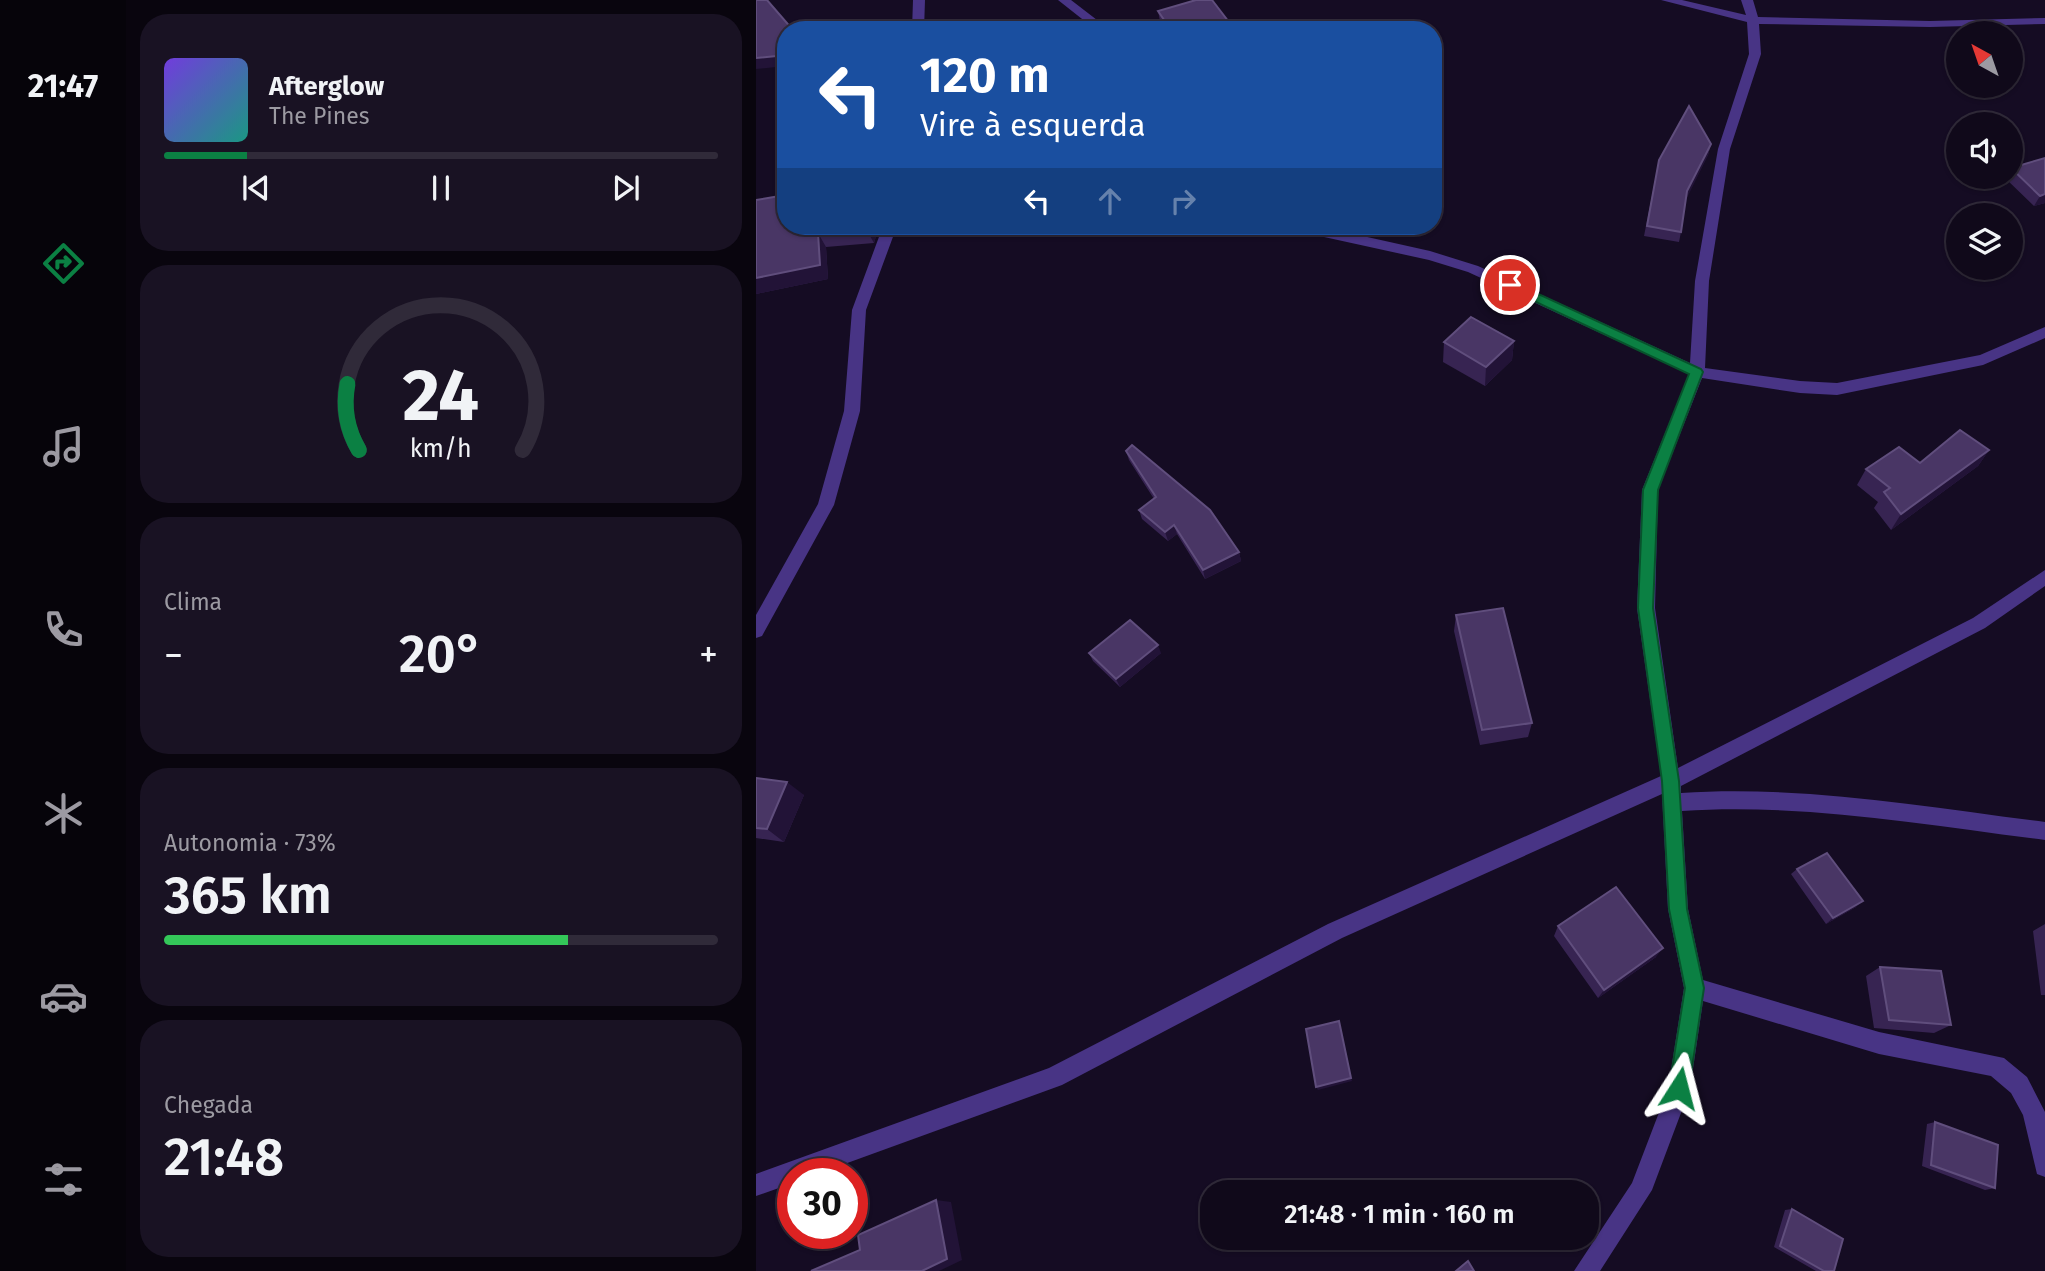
<!DOCTYPE html>
<html lang="pt">
<head>
<meta charset="utf-8">
<style>
  :root { --surface:#10091a; --page:#191223; --text:#f1f3f6; --muted:#9c9aa2; --line:#302a39; --accent:#0b8043 }
  body { margin:0; font-family:"Fira Sans",sans-serif; background:var(--page); color:var(--text); height:100vh; display:flex; flex-direction:column; font-size:26px; white-space:nowrap }
  * { box-sizing:border-box; margin:0 }
  p { font-size:23px; color:var(--muted) }
  .icon { flex:none; width:38px; height:38px; fill:none; stroke:currentColor; stroke-width:2; stroke-linecap:round; stroke-linejoin:round }
  .map { position:relative; flex:1; overflow:hidden }
  .side { display:flex; flex-direction:column; gap:14px; padding:14px; background:#09050e; width:630px }
  .side>* { flex:none }
  .banner { position:absolute; left:21px; top:21px; width:665px; height:214px; border-radius:28px; box-shadow:0 2px 5px #0004,0 0 0 2px var(--line); background:#1a4fa0; color:#fff; overflow:hidden }
  .needle { width:46px; rotate:320deg }
  .controls { position:absolute; left:1190px; top:21px; display:grid; gap:14px }
  .controls a { display:grid; place-items:center; width:77px; height:77px; border-radius:50%; background:var(--surface); box-shadow:0 2px 5px #0004,0 0 0 2px var(--line); font-size:35px }
  .speed { position:absolute; left:21px; top:1158px; display:flex; gap:14px; font-size:35px; font-weight:700; text-align:center }
  .speed>* { display:grid; place-content:center; width:91px; height:91px; border-radius:50%; background:var(--surface); box-shadow:0 2px 5px #0004,0 0 0 2px var(--line); line-height:1 }
  .speed .limit { border:10px solid #d22; background:#fff; color:#111 }
  .pin { position:absolute; display:grid; place-items:center; width:60px; height:60px; color:#fff; margin:-30px; border:4px solid #fff; border-radius:50%; box-shadow:0 2px 7px #0007 }
  .me { position:absolute; width:77px; margin:-38px; rotate:9deg; stroke-linejoin:round; filter:drop-shadow(0 0 5px #0008) }
  .turn { display:flex; align-items:center; gap:24px; height:147px; padding:0 28px; font-size:32px }
  .turn .icon { width:91px; height:91px; stroke-width:2.5 }
  .turn b { display:block; font-size:49px; line-height:60px }
  .lanes { display:flex; align-items:center; height:66px; padding:0 28px; background:#0003; justify-content:center; gap:35px; direction:ltr }
  .lanes .off { opacity:.35 }
  .big { font-size:52px; font-weight:600; line-height:1.1 }
  .side .card { flex:1; display:flex; flex-direction:column; justify-content:center; gap:10px; min-width:0; padding:0 24px; border-radius:28px; background:var(--page) }
  .side .dial { align-items:center; gap:0 }
  .dial svg { height:182px; overflow:visible; fill:none; stroke:var(--line); stroke-width:7; stroke-linecap:round; text-anchor:middle }
  .dial text { fill:var(--text); stroke:none }
  .song { display:flex; align-items:center; gap:21px }
  .cover { width:84px; height:84px; border-radius:10px; background:linear-gradient(135deg,hsl(260 70% 55%),hsl(170 70% 35%)) }
  .played { height:7px; border-radius:4px; background:linear-gradient(90deg,var(--accent) 15%,var(--line) 15%) }
  .keys { display:flex; justify-content:space-around; direction:ltr }
  .heat { display:flex; justify-content:space-between; align-items:center; font-size:38px; direction:ltr }
  .charge { height:10px; border-radius:5px; background:linear-gradient(90deg,#34c759 73%,var(--line) 0) }
  .trip { position:absolute; left:444px; top:1180px; width:399px; height:70px; border-radius:28px; background:var(--surface); box-shadow:0 2px 5px #0004,0 0 0 2px var(--line); font-weight:600; line-height:70px; text-align:center }
  main { display:flex; flex:1; min-height:0 }
  .menu { display:flex; flex-direction:column; width:126px; justify-content:space-around; align-items:center; background:#06040a; color:var(--muted) }
  .menu .icon { width:49px; height:49px }
  .menu .selected { color:var(--accent) }
  .menu b { font-size:32px; color:var(--text) }
  .map>svg:first-child { display:block }
  .lines { fill:none; stroke-linecap:round; stroke-linejoin:round }
  .street { fill:#483485; fill-rule:evenodd }
  .wall { fill:#372452 }
  .shaded-wall { fill:#221337 }
  .building { fill:#493665; stroke:#604e7d; stroke-width:2 }
  .route { fill:#0b8043; stroke:#07532c; stroke-width:2 }
</style>
</head>
<body>
<main>
<nav class="menu">
<b>21:47</b>
<svg class="icon selected" aria-label="directions" viewBox="0 0 24 24"><path d="M12 3l9 9-9 9-9-9zM9 14v-3h6M13 9l2 2-2 2"/></svg>
<svg class="icon" aria-label="music" viewBox="0 0 24 24"><path d="M9 18V5l10-2v13"/><circle cx="6" cy="18" r="3"/><circle cx="16" cy="16" r="3"/></svg>
<svg class="icon" aria-label="phone" viewBox="0 0 24 24"><path d="M5 4h4l2 5-3 2q2 4 5 5l2-3 5 2v4C11 20 4 13 5 4z"/></svg>
<svg class="icon" aria-label="climate" viewBox="0 0 24 24"><path d="M12 3v18M4 7l16 10M4 17L20 7"/></svg>
<svg class="icon" aria-label="car" viewBox="0 0 24 24"><path d="M5 17H2v-5l4-1 3-4h7l3 4 3 1v5h-3M9 17h6M6 11h13"/><circle cx="7" cy="17" r="2"/><circle cx="17" cy="17" r="2"/></svg>
<svg class="icon" aria-label="filters" viewBox="0 0 24 24"><path d="M4 7h16M4 17h16"/><circle cx="9" cy="7" r="2"/><circle cx="15" cy="17" r="2"/></svg>
</nav>
<section class="side">
<div class="card">
<div class="song"><i class="cover"></i><div><b>Afterglow</b><p>The Pines</p></div></div>
<div class="played"></div>
<div class="keys"><svg class="icon" aria-label="previous" viewBox="0 0 24 24"><path d="M18 5L8 12l10 7zM5 5v14"/></svg><svg class="icon" aria-label="pause" viewBox="0 0 24 24"><path d="M8 5v14M16 5v14"/></svg><svg class="icon" aria-label="next" viewBox="0 0 24 24"><path d="M6 5l10 7-10 7zM19 5v14"/></svg></div>
</div>
<div class="card dial"><svg viewBox="0 0 100 80">
<path d="M14 69A42 42 0 1 1 86 69"/>
<path d="M14 69A42 42 0 0 1 9 40" stroke="#0b8043"/>
<text x="50" y="56" font-size="32" font-weight="700">24</text>
<text x="50" y="72" font-size="11">km/h</text>
</svg></div>
<div class="card"><p>Clima</p>
<div class="heat"><a>−</a><b class="big">20°</b><a>+</a></div>
</div>
<div class="card"><p>Autonomia · 73%</p><b class="big">365 km</b><div class="charge"></div></div>
<div class="card"><p>Chegada</p><b class="big">21:48</b></div>
</section>
<div class="map">
<svg width="1289" height="1271" viewBox="0 0 1289 1271">
  <rect width="100%" height="100%" fill="#150c23"/>
  <g class="lines">
    <path class="street" d="M157,0h12l-1,30h-12z
      M302,0h13l39,30h-14z
      M905,0h21l64,15 -5,-15h12l5,17 172,4 115,-3v6l-115,3 -171,-3 2,30 -31,95 -21,132 -4,87 95,13 37,2 143,-28 65,-28v11l-62,27 -146,30 -37,-2 -98,-15 -44,112 -3,118 23,160 295,-150 72,-48v16l-60,42 -304,158v7c122,-8 244,14 364,29v18c-120,-15 -242,-37 -363,-29l6,98 15,71 176,52 125,26 23,19 18,35v65l-8,-3 -14,-59 -12,-22 -20,-17 -112,-22 -176,-53 -13,88 -38,101 -52,81h-26l58,-88 36,-94 16,-101 -16,-79 -6,-115 -320,144 -280,147 -245,89h-24v9l-37,13v-22l293,-106 279,-144 333,-148 -24,-168 5,-118 47,-116 -221,-102 -39,-12 -114,-25 -15,-9h18l112,25 48,15 212,97 5,-82 23,-132 31,-95 -2,-32z
      M127,226h14l-31,84 -6,101 -26,94 -72,131 -6,2v-23l62,-111 26,-93 8,-101z"/>
  </g>
  <path class="wall" d="M402,11l77,19h-69l-6,-9z
    M955,144l-3,11 -22,43 -5,34 -2,10 -35,-6 13,-66z
    M1289,158v45l-11,3 -29,-28 1,-1h5v-9z
    M0,200l30,26h93l-5,17 -48,4 2,32 -72,15z
    M758,341l-2,19 -27,26 -42,-24 1,-20z
    M1233,450l-11,16 -87,64 -17,-22 4,-6 -21,-17 9,-16 54,-6z
    M370,451l113,101 2,9 -36,18 -28,-45 -9,7 -26,-22 -3,-9 15,-11 -25,-39z
    M700,615l76,108 -4,14 -48,8 -26,-114z
    M333,653h72l-41,34 -27,-26z
    M0,778l48,17 -20,47 -28,-4z
    M1041,869l59,38 -30,17 -35,-50z
    M1289,924v71h-4l-8,-64z
    M802,926l98,31 -58,41 -44,-62z
    M1124,967l71,58 -17,8 -60,-5 -8,-52z
    M1179,1122l60,66 -10,2 -63,-24 5,-42z
    M1036,1209l42,62h-18l-42,-24 11,-37z"/>
  <path class="shaded-wall" d="M30,55v11l-30,3v-11z
    M955,144l-3,11 -23,47 2,-11z
    M1289,194v9l-11,3 6,-10z
    M111,226h12l-5,17 -8,-14z
    M62,233l8,14 2,32 -72,15v-16z
    M758,341l-2,19 -27,26 1,-19z
    M1233,450l-11,16 -87,64 10,-16z
    M418,525l3,9 -9,7 -3,-9z
    M483,552l2,9 -36,18 -2,-9z
    M402,645l3,8 -41,34 -4,-8z
    M31,782l17,13 -20,47 -17,-13z
    M1107,901l-7,6 -30,17 7,-6z
    M907,948l-7,9 -58,41 6,-8z
    M583,1021l13,60 -34,9 -2,-3z
    M180,1200l15,2 11,58 -23,11h-17z"/>
  <path class="building" d="M0,0h11l26,30h-7v25l-30,3z
    M440,0h16l23,30h-64l-13,-19z
    M155,23l2,7h-33z
    M933,106l22,38 -24,47 -6,41 -34,-6 12,-66z
    M1289,158v36l-5,2 -29,-28z
    M30,195v31h81l-1,3 -48,4 2,32 -64,13v-78z
    M715,317l43,24 -28,26 -42,-25z
    M1204,430l29,20 -88,64 -17,-22 6,-4 -24,-19 33,-22 21,16z
    M376,445l78,65 29,42 -36,18 -29,-45 -9,7 -26,-22 17,-13 -30,-46z
    M747,608l29,115 -50,7 -26,-115z
    M374,620l28,25 -42,34 -27,-26z
    M0,778l31,4 -20,47 -11,-1z
    M1071,853l36,48 -30,17 -36,-49z
    M860,887l47,61 -59,42 -46,-64z
    M1124,967l61,4 10,54 -62,-5z
    M583,1021l12,57 -35,9 -10,-58z
    M1179,1122l63,23 -3,43 -64,-23z
    M180,1200l11,59 -25,12h-111l49,-21 -2,-15z
    M1036,1209l51,30 -9,32h-10l-44,-25z
    M712,1261l6,10h-18z"/>
  <path class="route" d="M754,281l191,88 2,3 -45,118 -5,118 26,173 8,128 17,79 -15,100 -3,8 -7,3 -7,-3 -3,-8 16,-100 -16,-79 -7,-128 -24,-173 5,-118 46,-116 -183,-86 -2,-3z"/>
</svg>
<div class="controls">
<a><svg class="needle" viewBox="-14 -14 28 28"><path d="M0-13l5 13h-10z" fill="#e53935"/><path d="M0 13l5-13h-10z" fill="#9c9aa2"/></svg></a>
<a><svg class="icon" aria-label="sound" viewBox="0 0 24 24"><path d="M4 9h4l5-4v14l-5-4H4zM17 9q2 3 0 6"/></svg></a>
<a><svg class="icon" aria-label="layers" viewBox="0 0 24 24"><path d="M12 4l9 5-9 5-9-5zM3 14l9 5 9-5"/></svg></a>
</div>
<div class="speed"><div class="limit">30</div></div>
<div class="pin" style="left:754px;top:285px;background:#d93025"><svg class="icon" aria-label="arrive" viewBox="0 0 24 24"><path d="M6 21V4h12l-3 4 3 4H6"/></svg></div>
<svg class="me" style="left:923px;top:1088px" viewBox="-20 -20 40 40"><path d="M0-17L14 15 0 8-14 15z" fill="#0b8043" stroke="#fff" stroke-width="4"/></svg>
<div class="trip">21:48 · 1 min · 160 m</div>
<div class="banner">
<div class="turn"><svg class="icon" aria-label="left" viewBox="0 0 24 24"><path d="M17 20v-9H6M10 6l-5 5 5 5"/></svg><div><b>120 m</b>Vire à esquerda</div></div>
<div class="lanes"><svg class="icon" aria-label="left" viewBox="0 0 24 24"><path d="M17 20v-9H6M10 6l-5 5 5 5"/></svg><svg class="icon off" aria-label="ahead" viewBox="0 0 24 24"><path d="M12 20V5M6 11l6-6 6 6"/></svg><svg class="icon off" aria-label="right" viewBox="0 0 24 24"><path d="M7 20v-9h11M14 6l5 5-5 5"/></svg></div>
</div>
</div>
</main>
</body>
</html>
